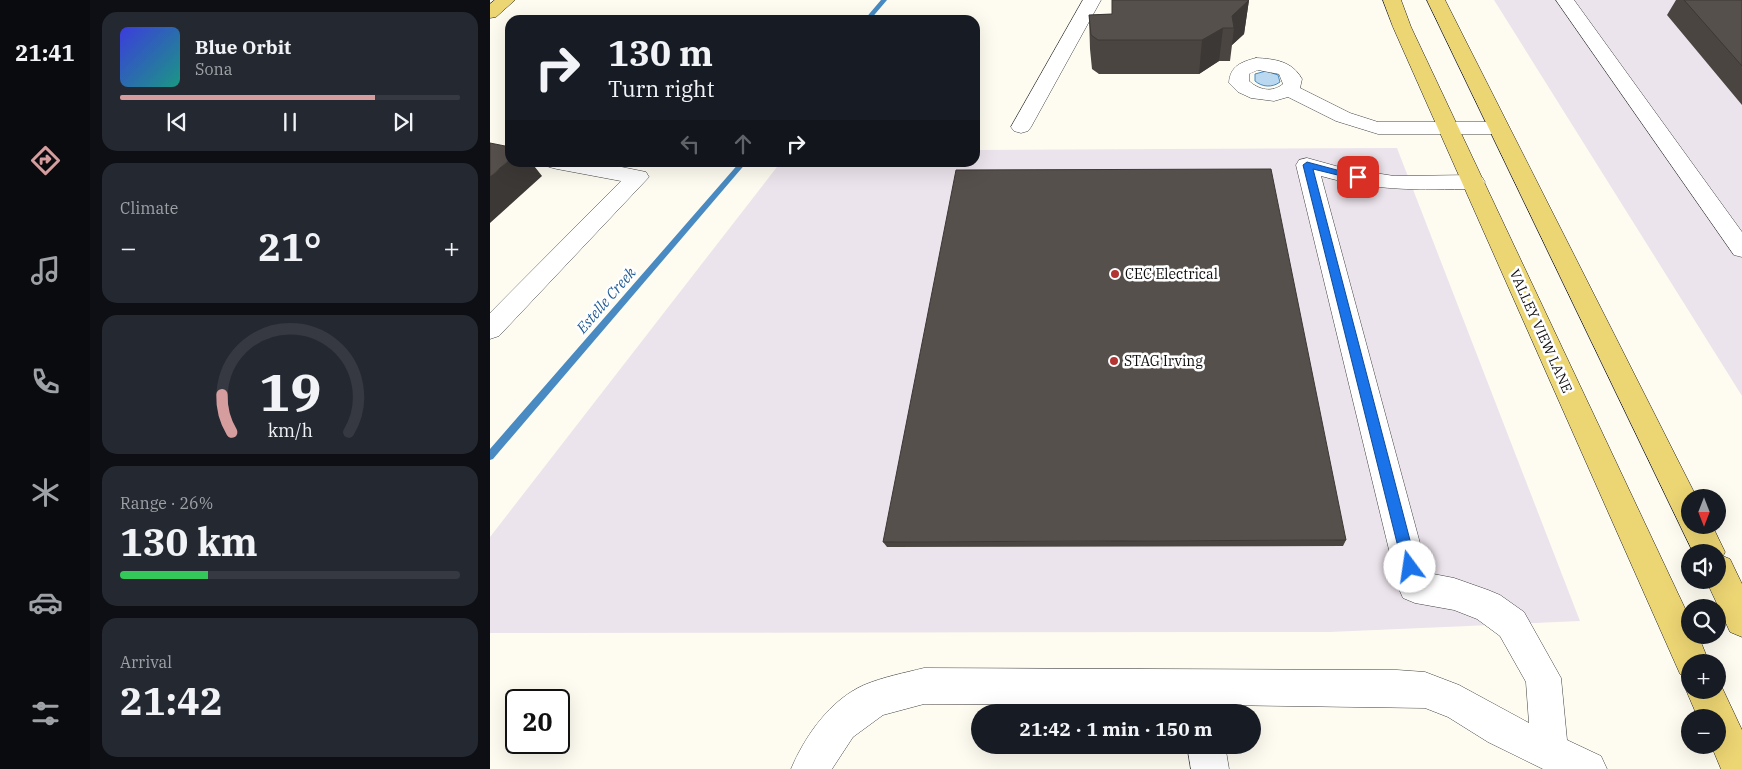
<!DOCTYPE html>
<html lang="en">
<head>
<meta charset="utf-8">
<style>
  :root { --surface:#171b24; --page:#242831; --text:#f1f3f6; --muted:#9ea1a6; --line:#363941; --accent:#d59d9e }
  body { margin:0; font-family:"IBM Plex Serif",serif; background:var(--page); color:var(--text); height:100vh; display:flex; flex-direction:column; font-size:19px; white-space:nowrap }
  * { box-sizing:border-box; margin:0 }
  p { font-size:16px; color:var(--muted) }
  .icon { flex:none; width:28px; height:28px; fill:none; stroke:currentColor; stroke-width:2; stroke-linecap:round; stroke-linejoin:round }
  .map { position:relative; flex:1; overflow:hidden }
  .panel { display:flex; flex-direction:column; gap:12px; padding:12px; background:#0d0f14; width:400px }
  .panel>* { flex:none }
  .guide { position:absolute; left:15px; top:15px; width:475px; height:152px; border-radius:15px; box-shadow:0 5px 20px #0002; background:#171b24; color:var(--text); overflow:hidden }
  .needle { width:32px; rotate:180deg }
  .tools { position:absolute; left:1191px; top:489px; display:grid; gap:10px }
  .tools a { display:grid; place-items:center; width:45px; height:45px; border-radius:50%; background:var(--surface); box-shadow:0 5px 20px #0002; font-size:25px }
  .speed { position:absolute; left:15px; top:689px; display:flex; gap:10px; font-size:25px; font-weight:700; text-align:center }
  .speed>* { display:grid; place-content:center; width:65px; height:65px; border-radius:50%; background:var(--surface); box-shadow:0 5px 20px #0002; line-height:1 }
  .speed .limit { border:2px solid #111; border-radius:8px; background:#fff; color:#111 }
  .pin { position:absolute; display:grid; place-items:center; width:42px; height:42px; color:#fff; margin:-21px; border-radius:10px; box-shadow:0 2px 8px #0006 }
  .me { position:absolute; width:55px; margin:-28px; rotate:346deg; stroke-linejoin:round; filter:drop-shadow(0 0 4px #0008) }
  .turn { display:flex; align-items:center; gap:18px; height:105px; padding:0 20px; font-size:22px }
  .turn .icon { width:65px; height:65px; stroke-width:2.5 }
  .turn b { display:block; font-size:35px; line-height:42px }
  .lanes { display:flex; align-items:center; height:48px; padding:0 20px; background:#0003; justify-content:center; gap:25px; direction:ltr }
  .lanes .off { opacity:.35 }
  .big { font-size:38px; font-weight:700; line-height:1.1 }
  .panel .widget { flex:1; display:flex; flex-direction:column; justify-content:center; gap:8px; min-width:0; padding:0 18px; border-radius:15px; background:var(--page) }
  .panel .dial { align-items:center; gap:0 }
  .dial svg { height:130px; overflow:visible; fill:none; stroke:var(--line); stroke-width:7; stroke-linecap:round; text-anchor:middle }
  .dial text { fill:var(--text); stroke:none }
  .song { display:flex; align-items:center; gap:15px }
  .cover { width:60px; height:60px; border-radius:8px; background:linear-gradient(135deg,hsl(240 70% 55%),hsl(170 70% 35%)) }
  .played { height:5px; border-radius:2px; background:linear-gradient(90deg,var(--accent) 75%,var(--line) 75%) }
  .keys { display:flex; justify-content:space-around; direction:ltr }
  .heat { display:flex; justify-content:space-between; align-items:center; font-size:28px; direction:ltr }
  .charge { height:8px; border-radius:4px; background:linear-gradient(90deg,#34c759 26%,var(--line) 0) }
  .trip { position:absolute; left:481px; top:704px; width:290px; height:50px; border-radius:25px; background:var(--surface); box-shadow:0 5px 20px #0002; font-weight:700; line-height:50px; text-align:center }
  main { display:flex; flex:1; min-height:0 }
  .dock { display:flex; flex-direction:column; width:90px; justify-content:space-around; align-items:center; background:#090b0e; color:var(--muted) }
  .dock .icon { width:35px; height:35px }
  .dock .on { color:var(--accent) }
  .dock b { font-size:22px; color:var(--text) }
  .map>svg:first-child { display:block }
  .industrial { fill:#ece4ec }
  .water { fill:#bad9f1; stroke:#488ac1 }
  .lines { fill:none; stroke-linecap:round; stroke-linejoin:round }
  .stream { fill:#488ac1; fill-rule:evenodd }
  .minor-casing { stroke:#414141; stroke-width:1 }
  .major-casing { stroke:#1f1f1f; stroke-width:1 }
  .minor { fill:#fff; fill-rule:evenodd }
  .major { fill:#ecd573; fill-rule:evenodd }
  .wall { fill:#4a4541 }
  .shaded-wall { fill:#3c3835 }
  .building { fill:#56504c; stroke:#3c3835 }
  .route { fill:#1a73e8; stroke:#114b97 }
  .poi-dot { fill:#b23433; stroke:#fff; stroke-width:2 }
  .labels { text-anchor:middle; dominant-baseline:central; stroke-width:5; stroke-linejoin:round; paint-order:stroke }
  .poi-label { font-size:14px; fill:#0e0e0e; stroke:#fff; text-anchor:start }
  .street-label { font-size:14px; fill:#0e0e0e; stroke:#fff }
  .water-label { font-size:15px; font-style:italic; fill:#225d95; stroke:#fff }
</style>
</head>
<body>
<main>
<nav class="dock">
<b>21:41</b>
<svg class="icon on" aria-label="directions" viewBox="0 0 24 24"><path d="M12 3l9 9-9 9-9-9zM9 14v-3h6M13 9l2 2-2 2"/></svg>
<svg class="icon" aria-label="music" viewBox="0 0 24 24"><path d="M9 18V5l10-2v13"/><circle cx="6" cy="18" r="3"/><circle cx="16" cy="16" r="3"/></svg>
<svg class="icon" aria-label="phone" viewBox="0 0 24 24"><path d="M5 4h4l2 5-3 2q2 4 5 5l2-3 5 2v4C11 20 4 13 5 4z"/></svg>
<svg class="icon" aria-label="climate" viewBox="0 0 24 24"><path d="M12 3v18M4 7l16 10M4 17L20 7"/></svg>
<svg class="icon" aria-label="car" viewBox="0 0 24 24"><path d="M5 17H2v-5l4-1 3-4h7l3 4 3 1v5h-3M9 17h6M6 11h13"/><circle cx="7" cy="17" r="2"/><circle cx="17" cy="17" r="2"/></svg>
<svg class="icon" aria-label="filters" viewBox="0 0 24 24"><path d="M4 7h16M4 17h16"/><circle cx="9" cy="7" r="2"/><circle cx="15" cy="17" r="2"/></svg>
</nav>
<section class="panel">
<div class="widget">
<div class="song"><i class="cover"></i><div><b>Blue Orbit</b><p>Sona</p></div></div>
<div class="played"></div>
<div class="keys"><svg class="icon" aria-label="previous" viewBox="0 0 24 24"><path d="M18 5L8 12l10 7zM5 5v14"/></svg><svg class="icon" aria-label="pause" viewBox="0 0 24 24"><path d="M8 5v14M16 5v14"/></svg><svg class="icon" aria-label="next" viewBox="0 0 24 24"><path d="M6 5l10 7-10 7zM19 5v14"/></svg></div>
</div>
<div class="widget"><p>Climate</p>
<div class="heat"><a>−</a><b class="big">21°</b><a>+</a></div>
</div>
<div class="widget dial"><svg viewBox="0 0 100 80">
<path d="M14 69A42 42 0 1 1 86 69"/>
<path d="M14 69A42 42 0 0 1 8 46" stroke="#d59d9e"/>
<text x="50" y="56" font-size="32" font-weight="700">19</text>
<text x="50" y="72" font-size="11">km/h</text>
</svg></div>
<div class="widget"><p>Range · 26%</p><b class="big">130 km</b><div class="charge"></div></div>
<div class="widget"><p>Arrival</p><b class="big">21:42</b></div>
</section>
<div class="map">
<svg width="1252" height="769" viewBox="0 0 1252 769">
  <rect width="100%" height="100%" fill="#fefcf1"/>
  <path class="industrial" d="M1004,0h248v396z
    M907,148l183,473 -250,11 -840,1v-96l290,-374 195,-1v-12z"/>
  <path class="water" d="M776,71l12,4 2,7c-8,6 -18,5 -25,-1v-7z"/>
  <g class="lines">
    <path class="stream" d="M391,0h6l-17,20h-6z
      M250,162h7l-254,297 -3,1v-11z"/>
    <g class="minor-casing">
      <path id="minor" d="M593,0h18l-70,127 -3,4 -7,2 -7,-2 -3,-4z
        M1066,0h18l168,232v25l-8,-2z
        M766,58c19,1 36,3 46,21l-2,9 50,25 28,9h121l7,2 3,4 -3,4 -7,2h-121l-42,-13 -48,-24 -14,4 -23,-3 -13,-6 -9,-9c1,-17 12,-21 27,-25zM768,70l21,4 4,10c-11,9 -24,6 -34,-3v-7z
        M817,158l36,10 51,8 80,-1 8,2 3,5 -3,5 -8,2c-53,1 -101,2 -153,-13l107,397 26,5 34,12 12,5 24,17 37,66 6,62 34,16 6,13h-64l-55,-27 -40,-25 -23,-9 -207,-3 1,7h-36l-1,-7 -258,-1 -41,11 -30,22 -21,32h-41c14,-33 39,-69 73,-84 19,-8 40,-12 60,-17l473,2 28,2 34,13 70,38 -3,-41 -26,-46 -23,-17 -23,-9 -39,-7 -12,-5 -5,-11 -102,-422 3,-5z
        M57,162h50l49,10 3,5 -150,159 -9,3v-26l131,-132 -64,-12 -8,-2z
        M697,745h38l4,24h-38z"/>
    </g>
    <g class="major-casing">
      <path id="major" d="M5,0h20l-19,17 -6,1v-14z
        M893,0h18l10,27 279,592v16h8l11,27h-19v17l-10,-5 -287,-647z
        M937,0h18l252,498h-7v27h22l13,27 -2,4 7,3 12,25v53l-12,-5 -24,-52h12v-28h-25z
        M1228,679l24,51v39h-21l-10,-24h7v-27h-20l-12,-28 4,-9v9h28z"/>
    </g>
    <use href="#minor" class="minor"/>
    <use href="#major" class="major"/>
  </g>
  <path class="wall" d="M759,0l-5,34 -12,11 -2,16h-11l-20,13h-100l-7,-5 -2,-20 -1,-34 23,-1z
    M1186,0h66v105l-75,-90z
    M856,540l-3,6 -456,1 -4,-5z"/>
  <path class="shaded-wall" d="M759,0l-5,34 -12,11 2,-17 -2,-12z
    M733,28l-4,33 -20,13 3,-34z
    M20,159v3h21l11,14 -52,47v-46z"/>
  <path class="building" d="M622,0h137l-17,16 2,12h-11l-21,12h-104l-7,-5 -2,-20 23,-1z
    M1194,0h58v66z
    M0,143l20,4v12l-20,18z
    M781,169l75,371 -463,2 73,-372z"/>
  <path class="route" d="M817,162l56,15 -5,3 -45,-11 104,398 -2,5 -5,2 -5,-2 -2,-5 -100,-402z"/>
  <g class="poi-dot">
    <circle cx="625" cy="274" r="5"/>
    <circle cx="624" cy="361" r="5"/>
  </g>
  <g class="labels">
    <g class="poi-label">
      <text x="635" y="274">CEC Electrical</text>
      <text x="634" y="361">STAG Irving</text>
    </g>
    <g class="street-label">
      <text transform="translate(1051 331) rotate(66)">VALLEY VIEW LANE</text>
    </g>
    <g class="water-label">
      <text transform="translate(116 300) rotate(-49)">Estelle Creek</text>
    </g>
  </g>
</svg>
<div class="tools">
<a><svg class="needle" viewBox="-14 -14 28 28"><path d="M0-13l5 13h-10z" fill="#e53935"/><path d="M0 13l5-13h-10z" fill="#9ea1a6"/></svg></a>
<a><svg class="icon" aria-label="sound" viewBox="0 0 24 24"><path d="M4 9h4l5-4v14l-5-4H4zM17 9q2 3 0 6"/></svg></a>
<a><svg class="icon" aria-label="search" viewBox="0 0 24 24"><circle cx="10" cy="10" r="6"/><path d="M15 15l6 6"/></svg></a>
<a>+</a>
<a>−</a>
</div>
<div class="speed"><div class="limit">20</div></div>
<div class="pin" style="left:868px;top:177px;background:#d93025"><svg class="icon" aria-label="arrive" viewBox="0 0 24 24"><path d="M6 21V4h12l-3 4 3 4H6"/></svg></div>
<svg class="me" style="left:920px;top:567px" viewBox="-20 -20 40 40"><circle r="19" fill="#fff"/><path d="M0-13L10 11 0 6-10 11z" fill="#1a73e8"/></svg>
<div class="trip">21:42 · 1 min · 150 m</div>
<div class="guide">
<div class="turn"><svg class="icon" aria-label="right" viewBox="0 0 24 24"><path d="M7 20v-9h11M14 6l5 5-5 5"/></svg><div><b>130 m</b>Turn right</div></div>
<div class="lanes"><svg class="icon off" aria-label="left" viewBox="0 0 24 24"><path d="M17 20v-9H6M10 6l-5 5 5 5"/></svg><svg class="icon off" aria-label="ahead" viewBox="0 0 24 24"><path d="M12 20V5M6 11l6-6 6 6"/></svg><svg class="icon" aria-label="right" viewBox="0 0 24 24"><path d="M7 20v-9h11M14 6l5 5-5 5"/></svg></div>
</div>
</div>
</main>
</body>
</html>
